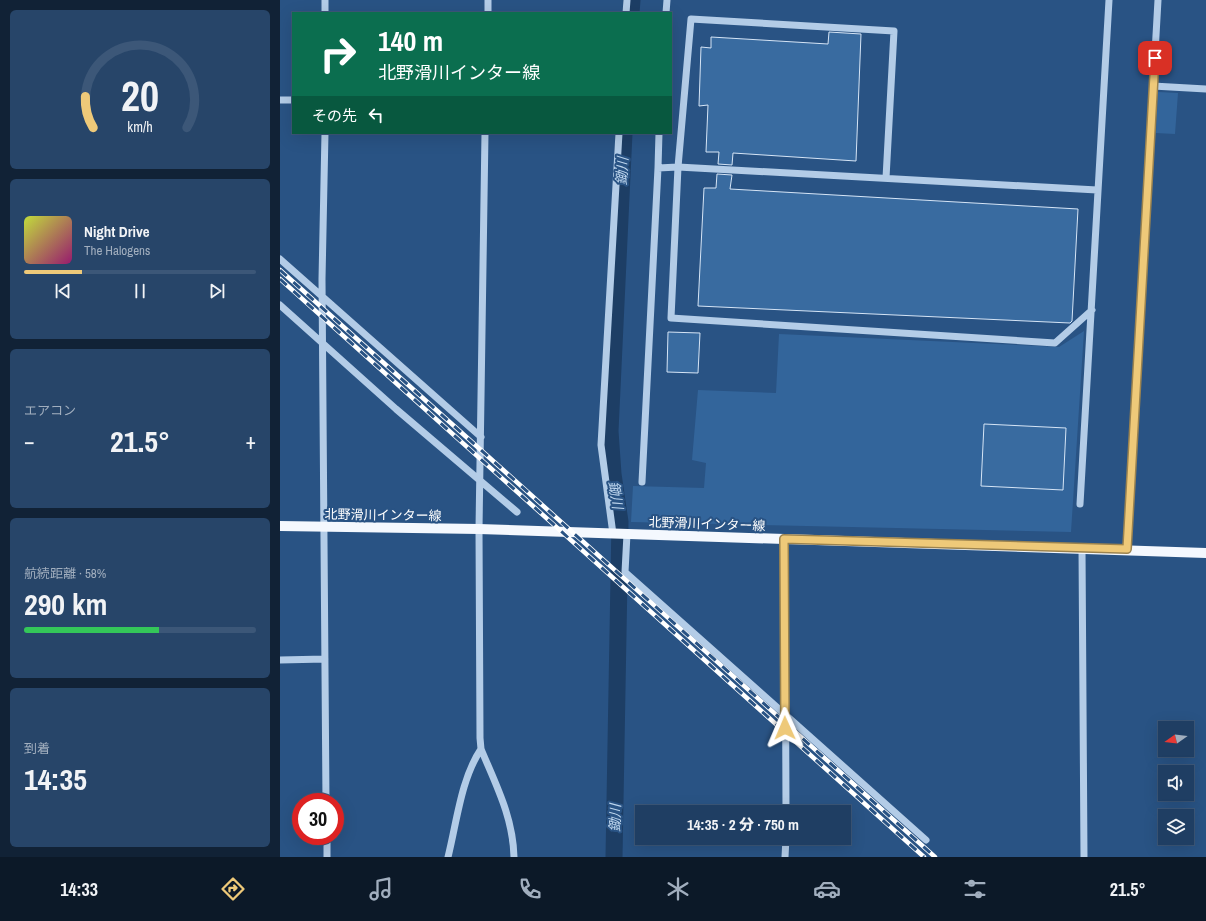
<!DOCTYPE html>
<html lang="ja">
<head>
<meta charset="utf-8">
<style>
  :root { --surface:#1f3e63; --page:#274569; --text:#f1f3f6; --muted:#a1aebe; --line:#3c5778; --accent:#eec979 }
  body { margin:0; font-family:"Archivo Narrow","Noto Sans JP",sans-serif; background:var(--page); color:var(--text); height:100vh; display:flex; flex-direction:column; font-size:15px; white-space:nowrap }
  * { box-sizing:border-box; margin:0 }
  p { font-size:13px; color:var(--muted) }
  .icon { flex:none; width:22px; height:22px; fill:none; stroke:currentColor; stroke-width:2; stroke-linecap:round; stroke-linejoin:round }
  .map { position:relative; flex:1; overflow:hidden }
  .panel { display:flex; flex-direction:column; gap:10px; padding:10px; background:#112236; width:280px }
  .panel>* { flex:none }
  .top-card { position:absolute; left:12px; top:12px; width:380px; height:122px; border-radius:0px; box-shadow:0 4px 16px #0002,0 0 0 1px var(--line); background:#0b6e4f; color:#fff; overflow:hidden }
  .needle { width:26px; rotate:256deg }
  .buttons { position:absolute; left:878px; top:721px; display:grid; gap:8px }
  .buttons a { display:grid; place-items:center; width:36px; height:36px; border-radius:0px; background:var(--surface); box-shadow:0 4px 16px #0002,0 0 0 1px var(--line); font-size:20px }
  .speed { position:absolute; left:12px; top:793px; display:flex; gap:8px; font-size:20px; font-weight:700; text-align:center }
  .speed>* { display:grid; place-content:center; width:52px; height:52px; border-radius:50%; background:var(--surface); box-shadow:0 4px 16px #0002,0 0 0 1px var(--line); line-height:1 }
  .speed .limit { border:6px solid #d22; background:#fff; color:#111 }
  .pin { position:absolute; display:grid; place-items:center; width:34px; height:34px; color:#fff; margin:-17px; border-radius:8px; box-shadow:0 2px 6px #0006 }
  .me { position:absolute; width:44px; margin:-22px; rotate:359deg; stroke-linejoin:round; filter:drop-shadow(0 0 3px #0008) }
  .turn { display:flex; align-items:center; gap:14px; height:84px; padding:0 20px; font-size:18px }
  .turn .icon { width:52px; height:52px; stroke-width:2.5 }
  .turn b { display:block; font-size:28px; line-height:34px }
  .then { display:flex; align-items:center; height:38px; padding:0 20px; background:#0003; gap:8px; font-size:15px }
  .big { font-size:30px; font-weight:800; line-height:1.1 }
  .panel .card { flex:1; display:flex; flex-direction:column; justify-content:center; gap:6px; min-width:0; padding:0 14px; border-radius:6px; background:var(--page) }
  .panel .dial { align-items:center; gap:0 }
  .dial svg { height:104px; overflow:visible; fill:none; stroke:var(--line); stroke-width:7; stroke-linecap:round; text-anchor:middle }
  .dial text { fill:var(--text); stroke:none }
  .song { display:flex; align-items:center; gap:12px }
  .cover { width:48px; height:48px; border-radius:6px; background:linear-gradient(135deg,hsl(70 70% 55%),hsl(320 70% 35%)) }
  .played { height:4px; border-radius:2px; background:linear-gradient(90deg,var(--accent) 25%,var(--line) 25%) }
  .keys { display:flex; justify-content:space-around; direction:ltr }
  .heat { display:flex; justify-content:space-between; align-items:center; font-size:22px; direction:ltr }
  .charge { height:6px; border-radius:3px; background:linear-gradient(90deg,#34c759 58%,var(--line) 0) }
  .trip { position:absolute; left:355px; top:805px; width:216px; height:40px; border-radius:0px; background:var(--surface); box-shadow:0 4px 16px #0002,0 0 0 1px var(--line); font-weight:800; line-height:40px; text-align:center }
  .dock { display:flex; height:64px; justify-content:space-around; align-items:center; background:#0c1928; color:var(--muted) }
  .dock .icon { width:28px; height:28px }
  .dock .on { color:var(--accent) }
  .dock b { font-size:18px; color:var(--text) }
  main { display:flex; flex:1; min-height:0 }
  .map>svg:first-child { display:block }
  .green { fill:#33659b }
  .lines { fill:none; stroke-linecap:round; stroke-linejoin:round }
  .river { stroke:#1d3e65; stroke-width:17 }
  .building { fill:#396ba0; stroke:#d6e5f6 }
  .minor { stroke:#b3cce7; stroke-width:7 }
  .major { stroke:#f4f8fe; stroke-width:10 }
  .rail-casing { stroke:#fff; stroke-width:4.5 }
  .rail { stroke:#295384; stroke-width:3; stroke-dasharray:9; stroke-linecap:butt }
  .route-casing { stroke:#9b834f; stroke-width:10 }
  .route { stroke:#eec979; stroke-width:7 }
  .labels { text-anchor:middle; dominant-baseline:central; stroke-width:4; stroke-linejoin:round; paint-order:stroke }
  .street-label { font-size:13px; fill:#fff; stroke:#295384 }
  .water-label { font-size:14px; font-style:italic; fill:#bed6ee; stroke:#295384 }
</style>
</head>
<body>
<main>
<section class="panel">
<div class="card dial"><svg viewBox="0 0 100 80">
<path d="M14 69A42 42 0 1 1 86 69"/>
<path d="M14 69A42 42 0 0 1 8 45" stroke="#eec979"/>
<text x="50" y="56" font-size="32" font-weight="700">20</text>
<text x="50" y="72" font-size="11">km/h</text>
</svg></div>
<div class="card">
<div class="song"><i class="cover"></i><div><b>Night Drive</b><p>The Halogens</p></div></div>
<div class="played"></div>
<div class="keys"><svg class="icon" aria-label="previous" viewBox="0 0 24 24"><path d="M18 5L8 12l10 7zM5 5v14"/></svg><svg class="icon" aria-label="pause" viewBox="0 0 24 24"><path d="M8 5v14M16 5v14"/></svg><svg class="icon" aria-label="next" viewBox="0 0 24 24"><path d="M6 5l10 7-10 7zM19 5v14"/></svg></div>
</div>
<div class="card"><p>エアコン</p>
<div class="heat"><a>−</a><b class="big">21.5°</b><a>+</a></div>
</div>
<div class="card"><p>航続距離 · 58%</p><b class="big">290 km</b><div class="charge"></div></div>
<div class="card"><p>到着</p><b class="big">14:35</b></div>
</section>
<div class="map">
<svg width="926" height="857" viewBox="0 0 926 857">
  <rect width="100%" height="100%" fill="#295384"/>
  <path class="green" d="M878,92l20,1 -3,41 -19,-1z
    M804,331l-13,201 -440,-10 2,-36 71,2 2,-25 -14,-3 6,-70 78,3 3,-59 280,13z"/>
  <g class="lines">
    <path class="river" d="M351,13l1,-13
      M334,857l6,-335 -7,-48 -3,-43 14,-298"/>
  </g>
  <path class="building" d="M549,32l32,2 -5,127 -123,-8 -1,12 -14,-1 1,-12h-13l2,-47 -9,1 2,-59 10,1v-11l117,7z
    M437,174l15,1 -2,14 348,20 -6,112 -2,2 -372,-17 6,-118h12z
    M388,332l32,1 -2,40 -31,-1z
    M704,424l82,4 -3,62 -82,-4z"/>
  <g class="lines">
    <path class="minor" d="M45,0v13
      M208,13v-13
      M346,13l1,-13
      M386,13l1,-13
      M873,86l53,3
      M0,100h13
      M45,133l-3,146 4,523
      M205,133l-6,396 1,209 1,11c15,36 32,68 33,108
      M378,168l1,-35
      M606,178l8,-147 -203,-12 -13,148 -7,151 384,25 37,-33
      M0,259l201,178
      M0,305l116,104 121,103
      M362,482l16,-314 20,-1 419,23
      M800,504l29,-504
      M333,534l-12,-89 18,-312
      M347,534l-2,38 301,268
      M505,539l1,273
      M802,548l2,309
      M847,549l31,-549
      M0,660l45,-1
      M47,836v21
      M168,857c9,-36 13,-78 33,-108
      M505,857l1,-19"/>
    <path class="major" d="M0,526l199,3 727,24"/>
    <g class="rail-casing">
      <path id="rail" d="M0,270l655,587
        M0,279l644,578"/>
    </g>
    <use href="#rail" class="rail"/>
  </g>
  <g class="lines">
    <g class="route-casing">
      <path id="route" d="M505,728l-1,-189 343,10 28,-491"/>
    </g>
    <use href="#route" class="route"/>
  </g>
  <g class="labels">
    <g class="street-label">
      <text transform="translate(103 515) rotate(1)">北野滑川インター線</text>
      <text transform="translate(427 524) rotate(2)">北野滑川インター線</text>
    </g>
    <g class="water-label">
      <text transform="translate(342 171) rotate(-87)">鋤川</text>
      <text transform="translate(336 495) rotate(81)">鋤川</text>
      <text transform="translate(335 818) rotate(-89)">鋤川</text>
    </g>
  </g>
</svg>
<div class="buttons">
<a><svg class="needle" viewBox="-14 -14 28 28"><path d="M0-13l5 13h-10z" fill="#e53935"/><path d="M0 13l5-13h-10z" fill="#a1aebe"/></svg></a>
<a><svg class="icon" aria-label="sound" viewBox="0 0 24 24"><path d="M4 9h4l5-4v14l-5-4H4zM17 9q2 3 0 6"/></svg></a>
<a><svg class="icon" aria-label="layers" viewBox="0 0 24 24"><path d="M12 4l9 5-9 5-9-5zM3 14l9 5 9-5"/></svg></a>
</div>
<div class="speed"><div class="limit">30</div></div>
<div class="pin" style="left:875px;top:58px;background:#d93025"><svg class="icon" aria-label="arrive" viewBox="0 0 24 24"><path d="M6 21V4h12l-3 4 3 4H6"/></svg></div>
<svg class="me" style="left:505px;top:728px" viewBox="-20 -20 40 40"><path d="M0-17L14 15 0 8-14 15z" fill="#eec979" stroke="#fff" stroke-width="4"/></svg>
<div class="trip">14:35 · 2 分 · 750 m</div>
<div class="top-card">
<div class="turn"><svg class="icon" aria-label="right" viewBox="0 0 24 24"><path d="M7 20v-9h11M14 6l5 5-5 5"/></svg><div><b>140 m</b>北野滑川インター線</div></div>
<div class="then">その先<svg class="icon" aria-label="left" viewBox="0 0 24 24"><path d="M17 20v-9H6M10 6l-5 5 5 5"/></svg></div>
</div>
</div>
</main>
<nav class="dock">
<b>14:33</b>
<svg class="icon on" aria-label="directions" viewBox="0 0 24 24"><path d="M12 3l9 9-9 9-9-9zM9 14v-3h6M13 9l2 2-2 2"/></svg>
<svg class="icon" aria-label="music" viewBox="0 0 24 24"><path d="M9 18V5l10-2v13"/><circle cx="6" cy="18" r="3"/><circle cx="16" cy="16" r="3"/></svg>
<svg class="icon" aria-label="phone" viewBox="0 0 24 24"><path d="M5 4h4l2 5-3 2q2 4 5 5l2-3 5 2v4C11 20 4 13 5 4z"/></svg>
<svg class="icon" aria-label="climate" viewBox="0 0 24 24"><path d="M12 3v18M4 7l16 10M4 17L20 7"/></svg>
<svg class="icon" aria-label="car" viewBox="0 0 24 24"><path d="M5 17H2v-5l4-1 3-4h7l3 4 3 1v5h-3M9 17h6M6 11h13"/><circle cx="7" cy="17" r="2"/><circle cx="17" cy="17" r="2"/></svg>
<svg class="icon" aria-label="filters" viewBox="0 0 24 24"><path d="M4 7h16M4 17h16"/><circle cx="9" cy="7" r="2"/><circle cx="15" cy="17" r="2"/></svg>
<b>21.5°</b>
</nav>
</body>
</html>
